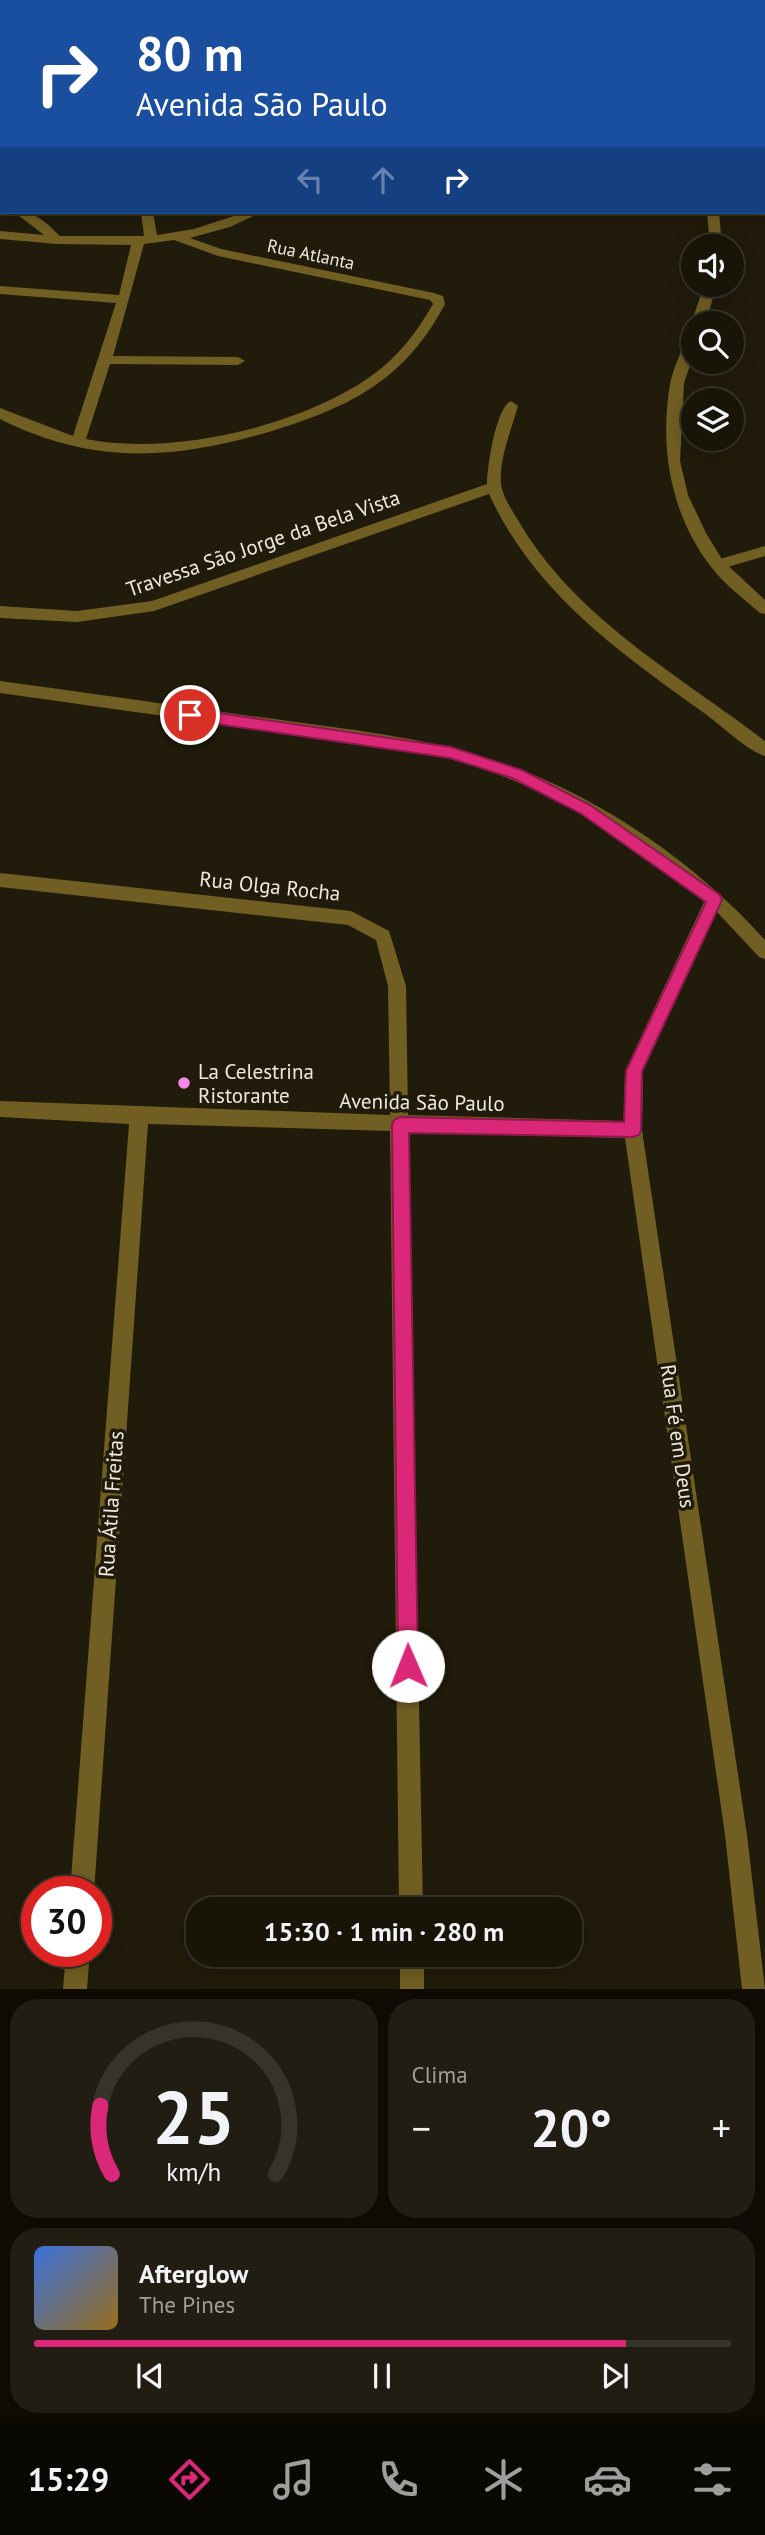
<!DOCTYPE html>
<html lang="pt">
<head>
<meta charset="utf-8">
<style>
  :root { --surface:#181408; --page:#211d12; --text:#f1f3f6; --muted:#9f9e9c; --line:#363329; --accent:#db2777 }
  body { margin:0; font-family:"PT Sans",sans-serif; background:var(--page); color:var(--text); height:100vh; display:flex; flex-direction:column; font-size:26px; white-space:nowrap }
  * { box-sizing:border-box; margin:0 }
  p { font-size:23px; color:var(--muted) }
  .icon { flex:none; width:38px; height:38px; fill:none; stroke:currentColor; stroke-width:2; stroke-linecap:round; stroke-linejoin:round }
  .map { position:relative; height:1989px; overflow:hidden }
  .drawer { display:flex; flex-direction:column; gap:10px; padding:10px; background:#0d0b04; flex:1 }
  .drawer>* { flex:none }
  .banner { position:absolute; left:0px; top:0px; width:766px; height:214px; box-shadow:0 4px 18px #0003,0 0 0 2px var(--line); background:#1a4fa0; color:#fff; overflow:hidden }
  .controls { position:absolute; left:681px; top:234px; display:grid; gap:14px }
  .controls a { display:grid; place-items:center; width:63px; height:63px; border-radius:50%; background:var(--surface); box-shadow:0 4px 18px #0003,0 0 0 2px var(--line); font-size:35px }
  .speed { position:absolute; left:21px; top:1876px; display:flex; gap:14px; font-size:35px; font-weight:700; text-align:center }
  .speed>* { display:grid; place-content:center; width:91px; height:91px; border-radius:50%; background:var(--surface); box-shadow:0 4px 18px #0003,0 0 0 2px var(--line); line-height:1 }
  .speed .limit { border:10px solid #d22; background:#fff; color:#111 }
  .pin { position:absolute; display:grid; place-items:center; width:60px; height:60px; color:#fff; margin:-30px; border:4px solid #fff; border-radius:50%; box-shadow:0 2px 7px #0007 }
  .me { position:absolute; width:77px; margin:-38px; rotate:359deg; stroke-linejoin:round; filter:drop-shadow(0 0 5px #0008) }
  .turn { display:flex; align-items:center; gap:24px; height:147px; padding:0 21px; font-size:32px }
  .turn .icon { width:91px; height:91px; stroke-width:2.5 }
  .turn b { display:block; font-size:49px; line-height:60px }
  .lanes { display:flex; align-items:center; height:66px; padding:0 21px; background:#0003; justify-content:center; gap:35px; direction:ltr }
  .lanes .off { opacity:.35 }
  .big { font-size:52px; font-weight:700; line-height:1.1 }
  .drawer .widget { flex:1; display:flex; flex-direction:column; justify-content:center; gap:10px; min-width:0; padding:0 24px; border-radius:28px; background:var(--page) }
  .drawer .dial { align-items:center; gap:0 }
  .dial svg { height:182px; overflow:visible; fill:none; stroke:var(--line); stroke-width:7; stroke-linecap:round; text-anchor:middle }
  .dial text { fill:var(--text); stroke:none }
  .song { display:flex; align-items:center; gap:21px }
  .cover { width:84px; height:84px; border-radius:10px; background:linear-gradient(135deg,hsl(220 70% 55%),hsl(40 70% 35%)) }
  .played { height:7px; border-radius:4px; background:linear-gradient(90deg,var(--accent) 85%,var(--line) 85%) }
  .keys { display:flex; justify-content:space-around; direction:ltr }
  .heat { display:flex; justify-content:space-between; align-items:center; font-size:38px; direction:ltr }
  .drawer .tiles { flex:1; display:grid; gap:10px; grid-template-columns:1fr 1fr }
  .widget:last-child { grid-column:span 2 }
  .trip { position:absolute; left:186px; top:1897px; width:396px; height:70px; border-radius:28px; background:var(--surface); box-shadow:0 4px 18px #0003,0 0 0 2px var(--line); font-weight:700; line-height:70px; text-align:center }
  .dock { display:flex; height:112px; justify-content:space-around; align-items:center; background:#0a0803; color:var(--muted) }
  .dock .icon { width:49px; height:49px }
  .dock .current { color:var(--accent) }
  .dock b { font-size:32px; color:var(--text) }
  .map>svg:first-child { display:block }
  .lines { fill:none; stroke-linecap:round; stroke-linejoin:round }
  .service { fill:#705e22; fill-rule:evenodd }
  .minor { fill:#705e22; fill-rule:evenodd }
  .wall { fill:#4b4224 }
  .shaded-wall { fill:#332b11 }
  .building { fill:#5d5438; stroke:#736b52; stroke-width:2 }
  .route { fill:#db2777; stroke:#8e194d; stroke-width:2 }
  .poi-dot { fill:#f788eb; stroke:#201b0a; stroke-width:2.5 }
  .labels { text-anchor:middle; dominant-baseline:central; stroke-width:7; stroke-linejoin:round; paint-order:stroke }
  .far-street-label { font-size:18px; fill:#ede9de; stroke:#201b0a }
  .street-label { font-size:21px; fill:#ede9de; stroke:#201b0a }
  .poi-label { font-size:21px; fill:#ede9de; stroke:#201b0a; text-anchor:start }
</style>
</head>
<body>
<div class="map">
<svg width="765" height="1989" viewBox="0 0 765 1989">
  <rect width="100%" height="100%" fill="#201b0a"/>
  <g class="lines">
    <path class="service" d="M765,546v10l-47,14 -7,-5 2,-4z"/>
    <path class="minor" d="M207,0h12l1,2h-12z
      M342,0h11l-12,2z
      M0,14h2v7h-2z
      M0,191l2,1v9l-2,-1z
      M14,212c21,-1 31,9 46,24h84l-3,-24h12l4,23 37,-6 52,-17h16l-32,15 -40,11 31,11 213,44 9,3 2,8c-39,74 -92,102 -170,126 -98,30 -182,36 -275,-11v-11l73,28 43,-133 -116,-9v-8l119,9 12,-50 -74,-1 -57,-5v-8l44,4zM174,240l44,16 212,44 3,4c-14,24 -28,44 -49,62 -69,58 -210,91 -298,73l24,-75 128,1 7,-4 -7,-4 -125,-1 31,-112z
      M707,212h12l3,35h-12z
      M704,285h13l-12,39h-12v2l-2,-2z
      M693,334v23l-9,26 -4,78 8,34 18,38 17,28 42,39v14l-5,-1c-16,-14 -35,-28 -48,-45 -41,-52 -53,-119 -42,-184 3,-15 11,-31 16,-46z
      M511,401l7,5c-7,25 -19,52 -17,78 2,15 14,30 21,43 59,95 157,148 243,214v15c-19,-6 -44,-31 -61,-43 -85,-61 -170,-120 -215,-219l-335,117 -77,11 -77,-4v-12l77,5 75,-10 335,-117c0,-17 9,-77 24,-83z
      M0,681c96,13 192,27 288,40 73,10 147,18 217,43 97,34 192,100 260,176v19l-6,-2 -42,-45 -74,159 -1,59 105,705 18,154h-23l-17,-154 -100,-697 -217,-6 15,777h-24l-9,-778 -242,-7 -54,768h-24l59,-768 -129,-7v-16l390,14 -2,-129 -12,-46 -28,-15 -348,-38v-14l351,38 38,20 17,55 2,129 216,6 1,-50 79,-169c-63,-52 -130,-99 -207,-128 -64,-25 -135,-30 -203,-40 -98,-14 -196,-27 -294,-41z
      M66,1951h24l-3,38h-24z
      M400,1955h24v34h-24z"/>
  </g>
  <path class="wall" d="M247,0h56l3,2h-59z"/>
  <path class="shaded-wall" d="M28,0h18l-3,2h-19z"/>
  <path class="building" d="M9,0h19l-4,2h-12z
    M258,0h45l3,2h-46z"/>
  <path class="route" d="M190,709l261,38 71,23 68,35 130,90 2,5 -80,171 -1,59 -2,5 -6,2 -224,-4 9,533 -3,7 -7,3 -7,-3 -3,-7 -6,-541 2,-5 6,-3 224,5 2,-51 80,-169 -126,-89 -68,-35 -62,-20 -260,-38 -8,-5z"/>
  <circle class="poi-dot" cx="184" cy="1083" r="7"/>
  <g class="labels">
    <g class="far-street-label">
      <text transform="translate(311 254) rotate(12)">Rua Atlanta</text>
    </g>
    <g class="street-label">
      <text transform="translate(263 543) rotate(-19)">Travessa São Jorge da Bela Vista</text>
      <text transform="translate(270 886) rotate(6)">Rua Olga Rocha</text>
      <text transform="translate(422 1102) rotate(1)">Avenida São Paulo</text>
      <text transform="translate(678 1436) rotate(82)">Rua Fé em Deus</text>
      <text transform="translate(111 1504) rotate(-86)">Rua Átila Freitas</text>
    </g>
    <g class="poi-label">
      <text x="198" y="1071">La Celestrina<tspan x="198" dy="24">Ristorante</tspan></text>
    </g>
  </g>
</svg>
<div class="controls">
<a><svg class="icon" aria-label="sound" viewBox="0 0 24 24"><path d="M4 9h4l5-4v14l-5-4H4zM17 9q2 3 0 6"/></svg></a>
<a><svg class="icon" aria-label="search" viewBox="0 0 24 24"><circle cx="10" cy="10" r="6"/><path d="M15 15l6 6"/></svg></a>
<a><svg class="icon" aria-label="layers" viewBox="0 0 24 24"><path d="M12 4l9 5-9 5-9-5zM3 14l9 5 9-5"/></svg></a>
</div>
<div class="speed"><div class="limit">30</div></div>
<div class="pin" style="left:190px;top:715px;background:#d93025"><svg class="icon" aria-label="arrive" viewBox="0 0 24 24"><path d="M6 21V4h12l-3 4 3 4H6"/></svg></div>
<svg class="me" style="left:408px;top:1666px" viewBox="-20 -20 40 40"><circle r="19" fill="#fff"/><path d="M0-13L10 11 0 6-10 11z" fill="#db2777"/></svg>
<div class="trip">15:30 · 1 min · 280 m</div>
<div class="banner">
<div class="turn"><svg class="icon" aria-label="right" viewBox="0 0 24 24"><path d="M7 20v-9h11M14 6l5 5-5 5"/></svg><div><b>80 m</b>Avenida São Paulo</div></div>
<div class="lanes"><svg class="icon off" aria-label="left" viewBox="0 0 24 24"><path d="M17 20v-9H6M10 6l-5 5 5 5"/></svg><svg class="icon off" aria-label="ahead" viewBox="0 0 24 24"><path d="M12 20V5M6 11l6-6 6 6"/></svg><svg class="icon" aria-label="right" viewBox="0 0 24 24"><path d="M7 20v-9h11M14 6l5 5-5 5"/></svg></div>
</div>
</div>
<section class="drawer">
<div class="tiles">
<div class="widget dial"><svg viewBox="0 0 100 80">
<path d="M14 69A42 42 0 1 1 86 69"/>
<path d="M14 69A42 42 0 0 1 9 39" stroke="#db2777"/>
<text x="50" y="56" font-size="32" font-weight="700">25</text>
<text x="50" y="72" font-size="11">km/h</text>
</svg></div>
<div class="widget"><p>Clima</p>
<div class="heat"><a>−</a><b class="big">20°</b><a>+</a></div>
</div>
<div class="widget">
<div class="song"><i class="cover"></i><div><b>Afterglow</b><p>The Pines</p></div></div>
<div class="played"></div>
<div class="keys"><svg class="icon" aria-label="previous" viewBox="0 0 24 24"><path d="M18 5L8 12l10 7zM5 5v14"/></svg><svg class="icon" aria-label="pause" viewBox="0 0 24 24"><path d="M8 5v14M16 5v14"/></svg><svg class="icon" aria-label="next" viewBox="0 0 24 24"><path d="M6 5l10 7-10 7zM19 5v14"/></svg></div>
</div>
</div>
</section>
<nav class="dock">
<b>15:29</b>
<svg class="icon current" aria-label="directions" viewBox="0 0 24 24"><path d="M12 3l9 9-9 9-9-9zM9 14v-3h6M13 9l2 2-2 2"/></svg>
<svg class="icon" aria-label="music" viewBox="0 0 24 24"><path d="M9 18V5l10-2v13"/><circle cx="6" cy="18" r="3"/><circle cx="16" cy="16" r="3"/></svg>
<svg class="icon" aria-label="phone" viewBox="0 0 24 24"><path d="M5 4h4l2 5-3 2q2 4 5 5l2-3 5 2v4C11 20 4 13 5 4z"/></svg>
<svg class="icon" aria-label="climate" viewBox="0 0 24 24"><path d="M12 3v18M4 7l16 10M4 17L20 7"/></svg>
<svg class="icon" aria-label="car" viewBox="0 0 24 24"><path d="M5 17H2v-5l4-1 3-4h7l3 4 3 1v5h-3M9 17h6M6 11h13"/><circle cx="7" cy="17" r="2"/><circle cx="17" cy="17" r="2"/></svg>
<svg class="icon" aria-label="filters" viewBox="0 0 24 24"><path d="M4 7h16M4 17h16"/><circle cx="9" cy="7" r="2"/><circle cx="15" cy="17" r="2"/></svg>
</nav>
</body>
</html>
